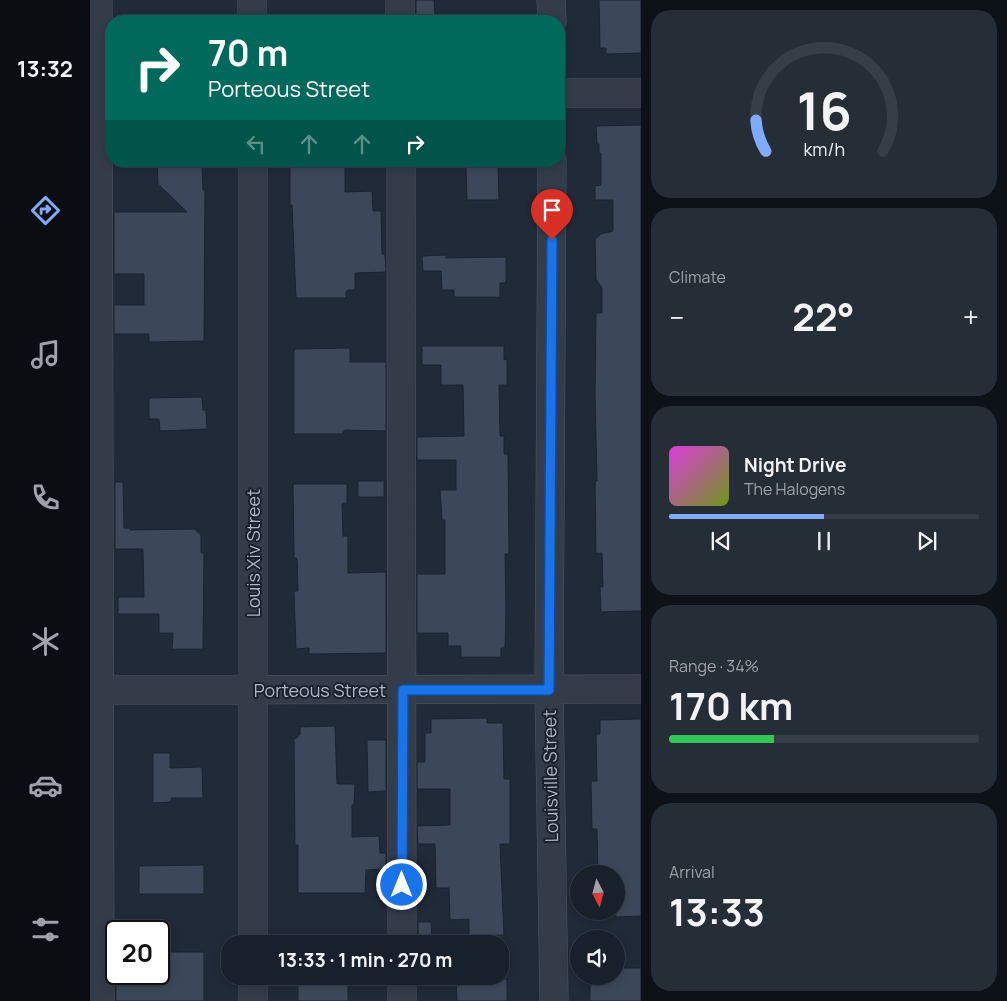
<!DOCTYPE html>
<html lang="en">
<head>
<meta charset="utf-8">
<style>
  :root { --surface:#18202b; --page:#252d37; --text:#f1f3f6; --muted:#9fa3a9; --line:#363e47; --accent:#80abfa }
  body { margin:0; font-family:Manrope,sans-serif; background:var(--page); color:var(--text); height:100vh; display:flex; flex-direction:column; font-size:19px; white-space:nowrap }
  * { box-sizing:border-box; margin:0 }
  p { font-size:16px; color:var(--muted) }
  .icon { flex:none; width:28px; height:28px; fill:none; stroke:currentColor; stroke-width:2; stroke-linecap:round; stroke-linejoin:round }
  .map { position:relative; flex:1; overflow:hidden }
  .sheet { display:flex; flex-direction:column; gap:10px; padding:10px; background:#0d1218; width:366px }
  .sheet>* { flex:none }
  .guide { position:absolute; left:15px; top:15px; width:460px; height:152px; border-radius:20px; box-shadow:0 2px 8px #0003,0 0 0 1px var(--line); background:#00695c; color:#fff; overflow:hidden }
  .needle { width:32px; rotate:174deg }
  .controls { position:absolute; left:480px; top:865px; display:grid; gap:10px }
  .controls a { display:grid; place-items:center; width:55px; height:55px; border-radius:50%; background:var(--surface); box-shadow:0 2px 8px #0003,0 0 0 1px var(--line); font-size:25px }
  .speed { position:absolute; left:15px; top:920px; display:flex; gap:10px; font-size:25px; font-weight:700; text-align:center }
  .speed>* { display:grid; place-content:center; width:65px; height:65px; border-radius:50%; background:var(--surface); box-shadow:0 2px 8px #0003,0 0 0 1px var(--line); line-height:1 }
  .speed .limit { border:2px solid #111; border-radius:8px; background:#fff; color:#111 }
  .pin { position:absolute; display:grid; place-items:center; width:42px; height:42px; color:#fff; margin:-51px -21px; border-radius:50% 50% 50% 0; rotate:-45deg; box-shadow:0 0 5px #0007 }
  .pin .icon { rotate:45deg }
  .me { position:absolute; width:55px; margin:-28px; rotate:0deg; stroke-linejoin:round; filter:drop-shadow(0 0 4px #0008) }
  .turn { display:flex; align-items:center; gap:18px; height:105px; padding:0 20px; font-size:22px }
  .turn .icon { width:65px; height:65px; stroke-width:2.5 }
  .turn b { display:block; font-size:35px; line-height:42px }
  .lanes { display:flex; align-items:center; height:48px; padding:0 20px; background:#0003; justify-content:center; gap:25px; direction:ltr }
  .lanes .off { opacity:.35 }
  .big { font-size:38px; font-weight:700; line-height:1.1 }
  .sheet .widget { flex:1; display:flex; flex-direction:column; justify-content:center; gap:8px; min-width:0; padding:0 18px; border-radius:20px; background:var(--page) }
  .sheet .dial { align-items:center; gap:0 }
  .dial svg { height:130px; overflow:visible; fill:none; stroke:var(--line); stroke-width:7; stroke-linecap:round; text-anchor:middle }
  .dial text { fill:var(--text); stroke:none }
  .song { display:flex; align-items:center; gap:15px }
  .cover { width:60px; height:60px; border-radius:8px; background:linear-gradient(135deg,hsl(300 70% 55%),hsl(80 70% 35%)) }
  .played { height:5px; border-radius:2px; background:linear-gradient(90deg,var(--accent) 50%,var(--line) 50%) }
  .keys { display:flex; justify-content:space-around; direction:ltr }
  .heat { display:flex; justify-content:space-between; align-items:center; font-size:28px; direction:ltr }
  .charge { height:8px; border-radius:4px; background:linear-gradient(90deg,#34c759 34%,var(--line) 0) }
  .trip { position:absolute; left:131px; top:935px; width:288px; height:50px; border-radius:20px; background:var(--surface); box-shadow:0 2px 8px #0003,0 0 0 1px var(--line); font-weight:700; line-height:50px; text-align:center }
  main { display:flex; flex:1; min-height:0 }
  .menu { display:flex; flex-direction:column; width:90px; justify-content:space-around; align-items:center; background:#0a0d11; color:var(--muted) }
  .menu .icon { width:35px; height:35px }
  .menu .selected { color:var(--accent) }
  .menu b { font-size:22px; color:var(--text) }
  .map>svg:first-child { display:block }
  .building { fill:#3c4859; stroke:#1c2330 }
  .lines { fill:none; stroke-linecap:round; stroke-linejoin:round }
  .minor-casing { stroke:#4f5764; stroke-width:29 }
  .minor { stroke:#343c4a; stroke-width:28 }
  .route-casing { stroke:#114b97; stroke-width:12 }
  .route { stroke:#1a73e8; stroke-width:9 }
  .labels { text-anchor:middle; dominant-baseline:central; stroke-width:4; stroke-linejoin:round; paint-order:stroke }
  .street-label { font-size:18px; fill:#afb7c6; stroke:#1a212e }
</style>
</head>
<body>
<main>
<nav class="menu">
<b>13:32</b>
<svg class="icon selected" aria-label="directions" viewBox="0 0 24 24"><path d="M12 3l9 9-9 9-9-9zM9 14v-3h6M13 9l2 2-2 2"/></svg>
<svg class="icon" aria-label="music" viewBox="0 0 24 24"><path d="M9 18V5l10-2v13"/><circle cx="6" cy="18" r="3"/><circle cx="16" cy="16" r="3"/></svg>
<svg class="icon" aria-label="phone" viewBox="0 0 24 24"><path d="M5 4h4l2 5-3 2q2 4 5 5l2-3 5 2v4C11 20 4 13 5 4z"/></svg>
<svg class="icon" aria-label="climate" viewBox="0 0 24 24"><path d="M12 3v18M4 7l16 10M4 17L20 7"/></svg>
<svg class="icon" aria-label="car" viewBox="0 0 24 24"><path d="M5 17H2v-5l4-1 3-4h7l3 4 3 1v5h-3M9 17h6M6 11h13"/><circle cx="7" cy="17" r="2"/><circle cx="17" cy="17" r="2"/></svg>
<svg class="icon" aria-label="filters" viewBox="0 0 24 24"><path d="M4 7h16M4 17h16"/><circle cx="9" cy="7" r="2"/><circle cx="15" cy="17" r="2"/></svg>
</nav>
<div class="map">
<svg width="551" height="1001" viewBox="0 0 551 1001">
  <rect width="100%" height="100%" fill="#202a39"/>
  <path class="building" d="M326,0h18l1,15h-19z
    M509,0h42v53l-35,1v-6h-6z
    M551,125v486l-40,1 -1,-25h3l-1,-34h-6l-1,-72h2l-2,-86 1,-82h6v-25l-6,-9 -1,-40 6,-5 12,-3v-31h-18v-14l6,-1v-32h-2v-9h-2l-1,-18z
    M67,161h39l6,4 1,25h2l-1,151 -55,1v-8h-35v-29h30v-31h-30v-62h73l-29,-28z
    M408,166l1,34h-32l-1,-33z
    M200,167h55v25l27,-1 1,20h8l1,43h3l1,18 -31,1v17h-7l-2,2v6h-50l-4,-93h-2z
    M356,255v3l60,-1v26h-6v14h-46v-7h-12l-1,-19h-18l-1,-15z
    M332,346h82v14l3,-1v26h-8l1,51h4v18h4l1,100h-4l1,56 -1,38h-4v9h-40v-11h-13v-13h-31v-59h28v-54h-3l-2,-30h16v-30h-39v-23l47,-1 -1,-51h-22v-20h-19z
    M260,348v14h36v69l-41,-1 -3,4h-48v-85z
    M112,397l1,13h3l1,19 -47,2 -1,-12h-10v-21z
    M268,481h26v16h-26z
    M25,482h8l1,46h6v2l64,-1 7,6v18h3l-1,96h-31l1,-16h-14v-19h-41v-17h26l-1,-48h-28z
    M203,484h54v19l-5,1 1,32h5v37l38,-1v81l-77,1v-6l-13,1 -2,-58h4l-1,-33h-3z
    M397,718v5h16l1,56h6v65h-10l4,91 -35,1v-17l-19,1 -1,-32h-13l-1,-44h-17l-1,-18 33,-1v-36h-33v-27h8v-29h6v-14z
    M551,719v197l-25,1v-43h-18l-1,-45h-5l-1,-48h6l-1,-47h4v-14z
    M245,726l2,58h18l-1,21h-2v32l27,-1 1,17h6v16l-20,1 -1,23h-67v-48h-3l-1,-106 4,-2v-2h2v-8z
    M277,740h19v51l-18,1z
    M63,753h17v15l32,-1 1,31h-32v4l-18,1z
    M114,865v29h-65v-28z
    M328,922h13l1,16 -14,1z
    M69,952h45v49h-88v-27h43z
    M526,968h25v33h-51v-25h26z
    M208,976h50v25h-50z
    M378,976h32v3h7v22h-50l-1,-23h12z"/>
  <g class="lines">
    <g class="minor-casing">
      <path id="minor" d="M8,0l2,1001
        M162,0v21
        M310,0v21
        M461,0l1,21
        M469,93h82
        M163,161v783
        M311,161l1,783
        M462,161l-3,528 5,312
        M0,690l551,-1
        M163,976v25
        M312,1001v-25"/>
    </g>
    <use href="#minor" class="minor"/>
  </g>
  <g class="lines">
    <g class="route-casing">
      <path id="route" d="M312,885l1,-195h146l3,-450"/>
    </g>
    <use href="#route" class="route"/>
  </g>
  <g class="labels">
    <g class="street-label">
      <text transform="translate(163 553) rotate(-90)">Louis Xiv Street</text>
      <text x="230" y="690">Porteous Street</text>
      <text transform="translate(460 776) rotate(-91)">Louisville Street</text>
    </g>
  </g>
</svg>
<div class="controls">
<a><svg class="needle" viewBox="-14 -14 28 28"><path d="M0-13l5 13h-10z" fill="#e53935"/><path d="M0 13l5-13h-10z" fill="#9fa3a9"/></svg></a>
<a><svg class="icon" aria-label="sound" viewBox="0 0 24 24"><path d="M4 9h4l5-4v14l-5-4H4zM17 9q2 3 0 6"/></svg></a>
</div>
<div class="speed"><div class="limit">20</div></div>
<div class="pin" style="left:462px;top:240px;background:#d93025"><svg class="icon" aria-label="arrive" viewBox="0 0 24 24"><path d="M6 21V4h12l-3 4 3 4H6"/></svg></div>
<svg class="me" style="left:312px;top:885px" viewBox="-20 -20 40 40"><circle r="17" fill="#1a73e8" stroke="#fff" stroke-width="3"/><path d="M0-11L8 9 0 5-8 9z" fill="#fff"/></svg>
<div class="trip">13:33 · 1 min · 270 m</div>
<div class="guide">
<div class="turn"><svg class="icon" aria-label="right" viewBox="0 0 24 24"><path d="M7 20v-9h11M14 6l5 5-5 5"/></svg><div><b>70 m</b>Porteous Street</div></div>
<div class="lanes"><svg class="icon off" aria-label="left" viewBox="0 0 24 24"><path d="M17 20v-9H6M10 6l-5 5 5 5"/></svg><svg class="icon off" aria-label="ahead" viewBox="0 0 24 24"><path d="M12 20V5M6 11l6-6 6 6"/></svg><svg class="icon off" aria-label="ahead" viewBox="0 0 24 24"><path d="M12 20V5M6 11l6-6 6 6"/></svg><svg class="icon" aria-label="right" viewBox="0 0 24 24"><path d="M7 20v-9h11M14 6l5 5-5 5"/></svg></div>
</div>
</div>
<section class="sheet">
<div class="widget dial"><svg viewBox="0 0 100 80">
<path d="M14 69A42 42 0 1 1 86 69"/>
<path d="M14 69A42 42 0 0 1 8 50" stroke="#80abfa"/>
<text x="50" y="56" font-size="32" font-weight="700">16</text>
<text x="50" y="72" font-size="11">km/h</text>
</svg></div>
<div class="widget"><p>Climate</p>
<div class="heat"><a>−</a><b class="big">22°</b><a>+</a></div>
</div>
<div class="widget">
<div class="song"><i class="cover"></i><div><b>Night Drive</b><p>The Halogens</p></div></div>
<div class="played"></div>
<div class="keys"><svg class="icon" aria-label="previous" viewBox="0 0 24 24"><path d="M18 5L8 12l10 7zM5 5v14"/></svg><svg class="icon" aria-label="pause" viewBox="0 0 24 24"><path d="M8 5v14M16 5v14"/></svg><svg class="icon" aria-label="next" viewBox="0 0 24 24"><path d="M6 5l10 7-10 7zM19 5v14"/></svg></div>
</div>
<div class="widget"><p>Range · 34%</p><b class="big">170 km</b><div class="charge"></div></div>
<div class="widget"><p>Arrival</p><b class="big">13:33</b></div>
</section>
</main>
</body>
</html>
